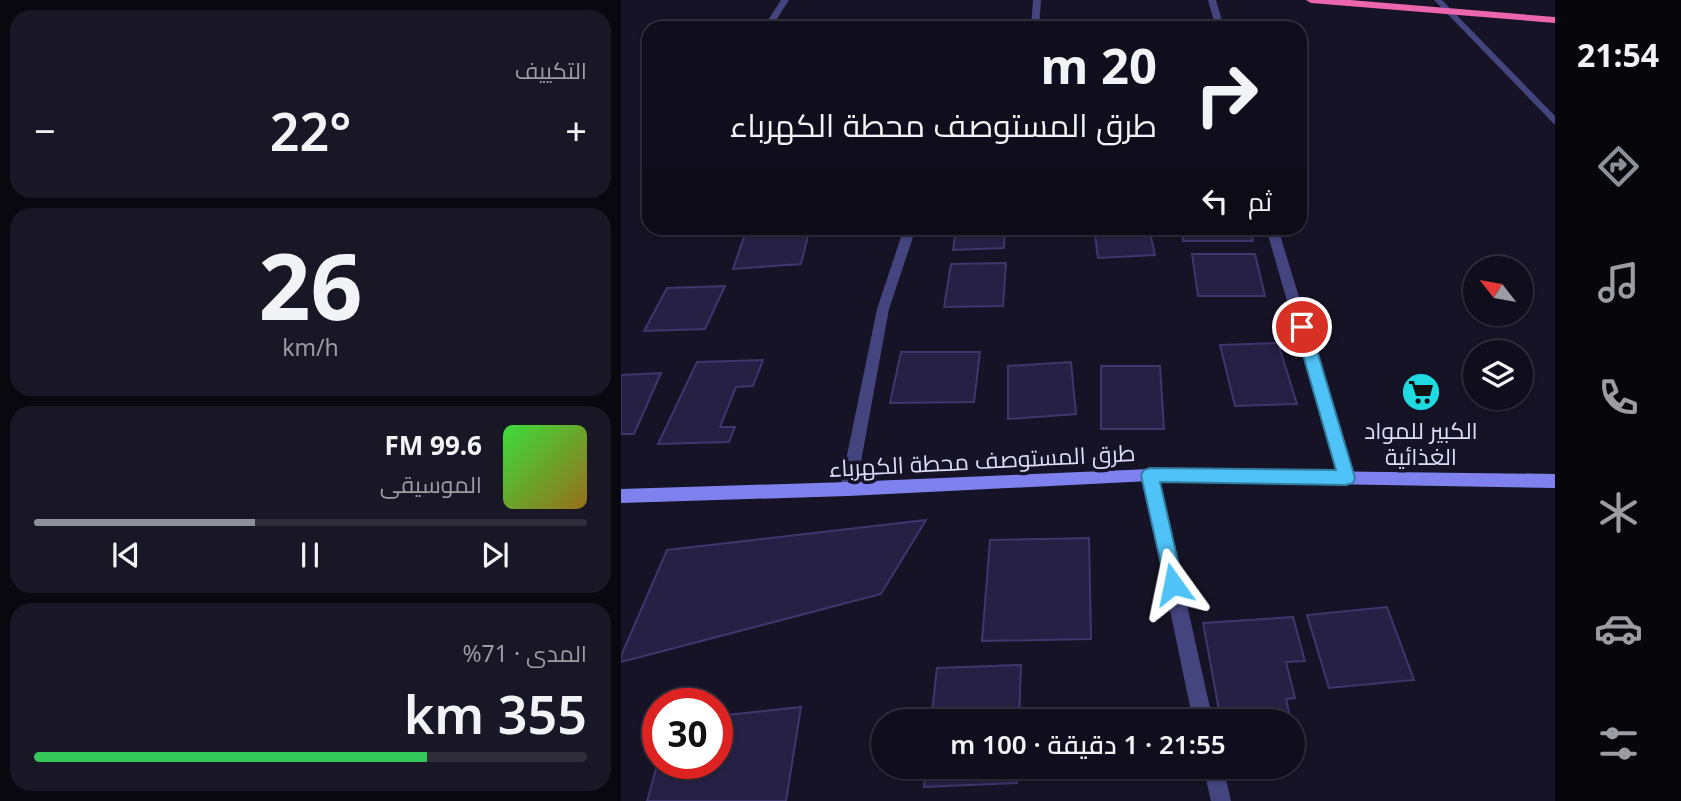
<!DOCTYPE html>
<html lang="ar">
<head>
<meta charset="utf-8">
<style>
  :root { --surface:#100e1c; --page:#191725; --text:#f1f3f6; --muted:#9c9ca3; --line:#302e3b; --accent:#8c9099 }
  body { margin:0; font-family:"Noto Sans",Cairo,sans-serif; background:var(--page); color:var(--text); direction:rtl; height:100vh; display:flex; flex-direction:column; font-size:26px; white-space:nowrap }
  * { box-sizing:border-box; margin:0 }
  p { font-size:23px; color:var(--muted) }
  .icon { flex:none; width:38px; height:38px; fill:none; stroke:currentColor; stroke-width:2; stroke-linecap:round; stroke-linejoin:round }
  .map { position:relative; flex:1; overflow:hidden; direction:ltr }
  .drawer { display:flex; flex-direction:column; gap:10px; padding:10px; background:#09080f; width:621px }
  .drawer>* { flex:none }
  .hud { position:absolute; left:21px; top:21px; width:665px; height:214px; border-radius:21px; box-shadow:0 2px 5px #0004,0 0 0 2px var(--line); direction:rtl; background:#100e1c; color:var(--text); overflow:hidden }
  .needle { width:46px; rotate:301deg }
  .tools { position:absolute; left:842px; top:256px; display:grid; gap:14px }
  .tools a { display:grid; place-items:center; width:70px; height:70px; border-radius:50%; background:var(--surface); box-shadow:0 2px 5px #0004,0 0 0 2px var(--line); font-size:35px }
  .speed { position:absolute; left:21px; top:688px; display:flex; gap:14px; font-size:35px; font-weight:700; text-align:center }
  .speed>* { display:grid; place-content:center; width:91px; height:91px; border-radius:50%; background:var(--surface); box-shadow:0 2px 5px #0004,0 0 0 2px var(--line); line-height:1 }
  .speed .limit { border:10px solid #d22; background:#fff; color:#111 }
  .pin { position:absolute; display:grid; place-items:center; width:60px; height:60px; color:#fff; margin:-30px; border:4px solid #fff; border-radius:50%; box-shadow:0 2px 7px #0007 }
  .me { position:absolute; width:77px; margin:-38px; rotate:348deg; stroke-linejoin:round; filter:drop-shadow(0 0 5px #0008) }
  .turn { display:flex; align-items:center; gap:24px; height:147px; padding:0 35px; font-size:32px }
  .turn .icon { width:91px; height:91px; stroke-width:2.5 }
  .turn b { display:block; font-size:49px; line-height:60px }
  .then { display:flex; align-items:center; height:66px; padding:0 35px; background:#0003; gap:14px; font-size:26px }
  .big { font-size:52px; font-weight:600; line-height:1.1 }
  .drawer .tile { flex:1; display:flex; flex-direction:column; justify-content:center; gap:10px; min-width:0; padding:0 24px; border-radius:21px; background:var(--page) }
  .drawer .dial { align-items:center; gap:0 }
  .dial b { font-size:91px; line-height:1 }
  .song { display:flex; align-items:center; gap:21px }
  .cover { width:84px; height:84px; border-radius:10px; background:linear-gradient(135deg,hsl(120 70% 55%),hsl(40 70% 35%)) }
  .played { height:7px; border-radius:4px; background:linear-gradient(90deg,var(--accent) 40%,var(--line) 40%) }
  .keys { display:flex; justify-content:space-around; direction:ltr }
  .heat { display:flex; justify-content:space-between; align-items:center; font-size:38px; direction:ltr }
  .charge { height:10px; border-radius:5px; background:linear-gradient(90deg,#34c759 71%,var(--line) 0) }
  .trip { position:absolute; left:250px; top:709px; width:434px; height:70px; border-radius:35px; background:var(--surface); box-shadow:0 2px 5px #0004,0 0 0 2px var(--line); font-weight:600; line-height:70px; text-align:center; direction:rtl }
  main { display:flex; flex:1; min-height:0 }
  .tabs { display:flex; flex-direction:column; width:126px; justify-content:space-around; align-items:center; background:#06060b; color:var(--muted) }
  .tabs .icon { width:49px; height:49px }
  .tabs .active { color:var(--accent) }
  .tabs b { font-size:32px; color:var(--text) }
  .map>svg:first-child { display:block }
  .building { fill:#262144; stroke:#3e366d; stroke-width:2 }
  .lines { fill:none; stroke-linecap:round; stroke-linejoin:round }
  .street { fill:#44457e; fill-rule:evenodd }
  .secondary { fill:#7f82ee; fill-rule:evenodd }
  .highway { fill:#eb66ad; fill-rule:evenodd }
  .route { fill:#4fc3f7; stroke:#337fa1; stroke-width:2 }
  .labels { text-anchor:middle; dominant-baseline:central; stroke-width:7; stroke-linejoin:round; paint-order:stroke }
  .poi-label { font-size:23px; fill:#dddcfa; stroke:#151325 }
  .street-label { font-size:23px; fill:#dddcfa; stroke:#151325 }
</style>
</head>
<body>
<main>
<nav class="tabs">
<b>21:54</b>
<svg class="icon active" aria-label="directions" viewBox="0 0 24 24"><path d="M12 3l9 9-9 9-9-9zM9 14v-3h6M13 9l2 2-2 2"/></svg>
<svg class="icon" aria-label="music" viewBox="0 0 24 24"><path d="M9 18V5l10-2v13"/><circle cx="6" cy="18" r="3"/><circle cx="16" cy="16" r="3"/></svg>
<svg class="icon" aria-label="phone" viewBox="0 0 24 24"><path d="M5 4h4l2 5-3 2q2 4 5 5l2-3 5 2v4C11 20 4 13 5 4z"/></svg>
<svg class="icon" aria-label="climate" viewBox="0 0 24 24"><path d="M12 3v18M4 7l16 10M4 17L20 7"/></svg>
<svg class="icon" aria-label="car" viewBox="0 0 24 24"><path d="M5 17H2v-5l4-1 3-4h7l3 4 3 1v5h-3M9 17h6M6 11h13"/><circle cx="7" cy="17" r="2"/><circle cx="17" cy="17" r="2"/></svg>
<svg class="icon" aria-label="filters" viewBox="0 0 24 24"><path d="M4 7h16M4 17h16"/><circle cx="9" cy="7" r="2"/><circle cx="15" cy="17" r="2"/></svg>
</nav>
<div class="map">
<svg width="934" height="801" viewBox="0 0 934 801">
  <rect width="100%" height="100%" fill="#151325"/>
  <path class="building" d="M126,228h63l-9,36 -68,5z
    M335,228h49l-1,20 -51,2z
    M473,228h55l6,27 -57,3z
    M561,228h68l3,13h-70z
    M571,254h63l10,42h-67z
    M385,263l-3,43 -59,1 7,-43z
    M104,286l-20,43 -61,2 23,-43z
    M657,343l19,61 -62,2 -15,-61z
    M280,352h79l-6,50 -84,1z
    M142,360l-10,26 -17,1 -16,40h15l-6,15 -71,2 39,-82z
    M450,362l5,52 -68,5v-53z
    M480,366h59l4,63h-63z
    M40,373l-27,61h-13v-59z
    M305,520l-45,74 -260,68v-6l46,-106z
    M468,538l2,101 -109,2 8,-101z
    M766,607l27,73 -85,8 -22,-73z
    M672,617l12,44 -19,1 9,36 -9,1 5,22h-70l-18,-98z
    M400,665l-2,56h-88l6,-53z
    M180,707l-15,94h-139l11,-39 59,1v-47z
    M305,766h92l-1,17 -93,4z"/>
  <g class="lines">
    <path class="street" d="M160,0h8l-18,28h-8z
      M412,0h8l-2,28h-8z
      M587,0h8l8,28h-8z
      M813,0h8l113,116v9z
      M283,228h12l-27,81 -33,180 -3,5 -5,2 -5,-2 -3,-5 37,-180z
      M645,228h12l76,250 -3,5 -5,2 -5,-2 -3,-5z
      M529,469l5,1 3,5 55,246h-20l-51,-246 3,-5z
      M582,766h20l8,35h-20z"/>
    <path class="secondary" d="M529,469l405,5v14l-405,-7 -302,15 -227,7v-14l227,-7z"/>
    <path class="highway" d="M685,0h44l205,17v6l-244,-20z"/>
  </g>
  <path class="route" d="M681,322l8,5 45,151 -2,5 -7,2 -186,-3 23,102 -3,7 -7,3 -6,-3 -26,-116 3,-5 6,-2 186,2 -41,-143z"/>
  <defs>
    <g id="supermarket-disc" transform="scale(2.0125)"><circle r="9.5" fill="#20dae2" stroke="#151325"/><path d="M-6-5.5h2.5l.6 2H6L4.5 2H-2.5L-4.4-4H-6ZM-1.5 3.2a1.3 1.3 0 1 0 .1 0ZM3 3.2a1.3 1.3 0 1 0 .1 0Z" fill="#111"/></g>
  </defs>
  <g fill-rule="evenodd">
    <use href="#supermarket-disc" x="800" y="392"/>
  </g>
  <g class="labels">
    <g class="poi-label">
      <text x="800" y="430">الكبير للمواد<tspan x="800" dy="26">الغذائية</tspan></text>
    </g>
    <g class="street-label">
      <text transform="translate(361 460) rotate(-3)">طرق المستوصف محطة الكهرباء</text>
    </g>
  </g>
</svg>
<div class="tools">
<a><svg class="needle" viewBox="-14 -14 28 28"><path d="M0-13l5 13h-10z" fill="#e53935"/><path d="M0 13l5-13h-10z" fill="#9c9ca3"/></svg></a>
<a><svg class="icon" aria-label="layers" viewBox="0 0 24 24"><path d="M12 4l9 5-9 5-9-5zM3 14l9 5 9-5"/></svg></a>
</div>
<div class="speed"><div class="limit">30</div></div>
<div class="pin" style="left:681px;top:327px;background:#d93025"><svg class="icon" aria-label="arrive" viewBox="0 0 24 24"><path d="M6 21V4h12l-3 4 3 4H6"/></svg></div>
<svg class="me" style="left:552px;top:584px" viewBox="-20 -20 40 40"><path d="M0-17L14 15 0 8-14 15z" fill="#4fc3f7" stroke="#fff" stroke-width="4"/></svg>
<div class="trip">21:55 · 1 دقيقة · 100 m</div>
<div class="hud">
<div class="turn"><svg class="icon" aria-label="right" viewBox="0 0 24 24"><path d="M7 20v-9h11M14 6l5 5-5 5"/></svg><div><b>20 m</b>طرق المستوصف محطة الكهرباء</div></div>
<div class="then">ثم<svg class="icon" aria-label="left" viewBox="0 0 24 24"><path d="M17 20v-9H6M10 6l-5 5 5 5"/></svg></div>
</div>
</div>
<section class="drawer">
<div class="tile"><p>التكييف</p>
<div class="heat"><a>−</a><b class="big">22°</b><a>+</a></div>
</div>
<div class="tile dial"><b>26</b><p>km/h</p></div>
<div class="tile">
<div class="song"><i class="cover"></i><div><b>99.6 FM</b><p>الموسيقى</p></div></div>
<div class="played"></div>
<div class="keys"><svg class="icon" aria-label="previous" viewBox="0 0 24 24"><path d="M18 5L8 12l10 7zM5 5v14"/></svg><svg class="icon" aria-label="pause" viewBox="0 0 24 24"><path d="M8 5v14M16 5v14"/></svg><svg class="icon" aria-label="next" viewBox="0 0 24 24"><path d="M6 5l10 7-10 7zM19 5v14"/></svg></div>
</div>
<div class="tile"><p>المدى · 71%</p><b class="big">355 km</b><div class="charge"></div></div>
</section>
</main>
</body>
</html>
